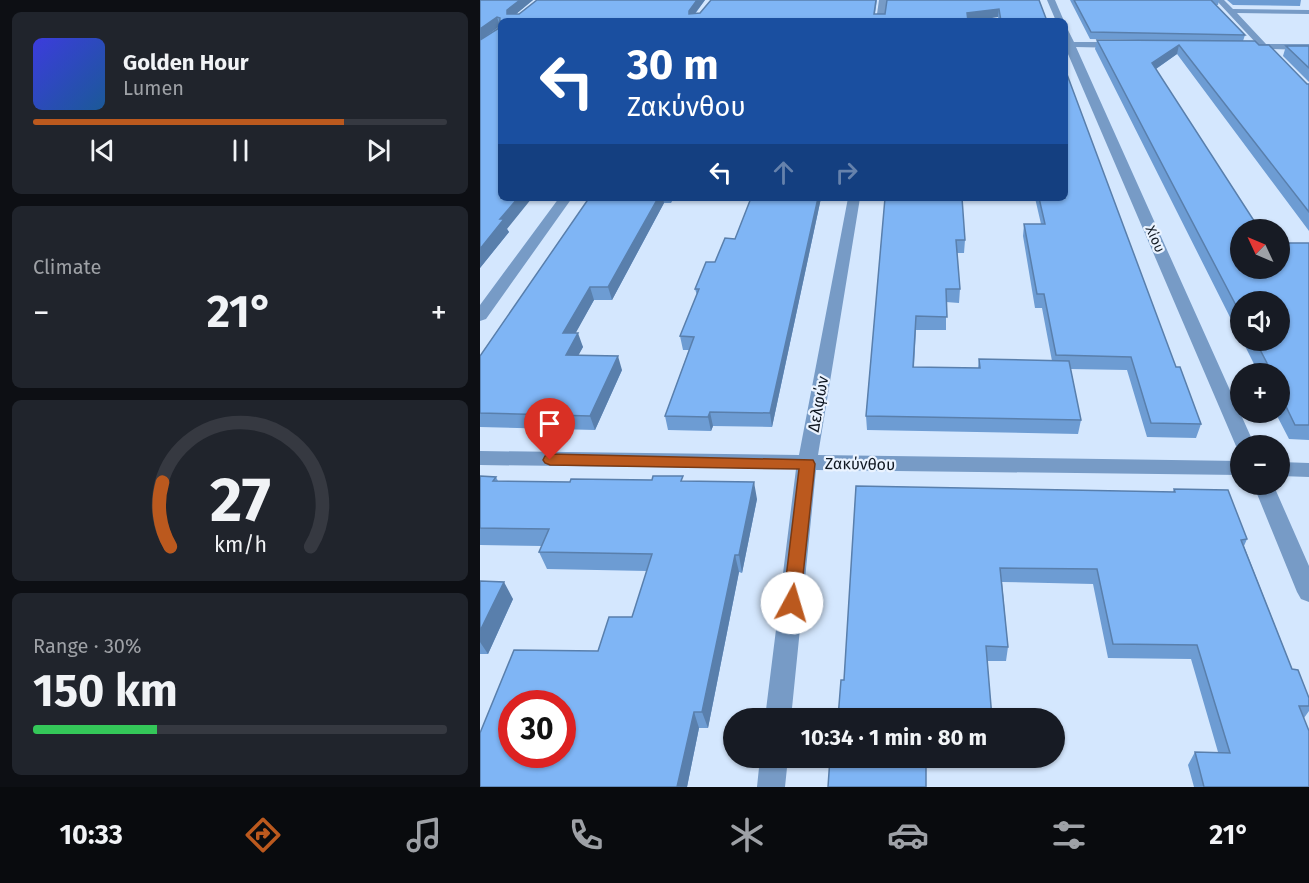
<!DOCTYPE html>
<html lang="en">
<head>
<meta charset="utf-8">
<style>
  :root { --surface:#171b24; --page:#20242c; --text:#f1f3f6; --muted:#9ea1a6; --line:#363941; --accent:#bb591e }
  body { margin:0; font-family:"Fira Sans",sans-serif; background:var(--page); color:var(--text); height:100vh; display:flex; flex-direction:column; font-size:22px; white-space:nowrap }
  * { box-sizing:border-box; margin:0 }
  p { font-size:20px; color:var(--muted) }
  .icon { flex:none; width:33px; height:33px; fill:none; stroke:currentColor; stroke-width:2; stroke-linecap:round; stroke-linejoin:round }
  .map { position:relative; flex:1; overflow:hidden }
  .details { display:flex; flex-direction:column; gap:12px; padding:12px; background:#0d0f14; width:480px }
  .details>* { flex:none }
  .banner { position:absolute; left:18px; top:18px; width:570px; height:183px; border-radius:9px; box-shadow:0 2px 4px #0004; background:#1a4fa0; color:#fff; overflow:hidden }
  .needle { width:39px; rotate:314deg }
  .controls { position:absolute; left:750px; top:219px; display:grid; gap:12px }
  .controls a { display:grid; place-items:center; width:60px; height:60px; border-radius:50%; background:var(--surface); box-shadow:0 2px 4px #0004; font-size:30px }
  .speed { position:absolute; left:18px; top:690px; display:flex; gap:12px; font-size:30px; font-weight:700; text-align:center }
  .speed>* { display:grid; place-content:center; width:78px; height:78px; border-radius:50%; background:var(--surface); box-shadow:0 2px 4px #0004; line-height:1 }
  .speed .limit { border:9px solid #d22; background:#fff; color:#111 }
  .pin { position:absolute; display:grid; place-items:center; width:51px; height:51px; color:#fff; margin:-62px -26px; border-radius:50% 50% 50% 0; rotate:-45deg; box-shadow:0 0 6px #0007 }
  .pin .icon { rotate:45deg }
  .me { position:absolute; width:66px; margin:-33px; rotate:6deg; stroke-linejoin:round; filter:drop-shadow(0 0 4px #0008) }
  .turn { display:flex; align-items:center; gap:21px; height:126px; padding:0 30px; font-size:27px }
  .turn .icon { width:78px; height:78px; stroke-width:2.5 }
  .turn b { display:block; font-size:42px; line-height:51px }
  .lanes { display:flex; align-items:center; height:57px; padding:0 30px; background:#0003; justify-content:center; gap:30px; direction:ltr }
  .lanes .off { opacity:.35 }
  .big { font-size:45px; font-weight:700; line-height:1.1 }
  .details .card { flex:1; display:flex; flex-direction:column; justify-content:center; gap:9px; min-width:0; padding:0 21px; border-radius:9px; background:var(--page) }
  .details .dial { align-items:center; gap:0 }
  .dial svg { height:156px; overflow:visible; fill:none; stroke:var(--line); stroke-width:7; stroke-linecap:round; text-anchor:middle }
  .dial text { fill:var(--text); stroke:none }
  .song { display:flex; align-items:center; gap:18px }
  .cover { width:72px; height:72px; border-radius:9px; background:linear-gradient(135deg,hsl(240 70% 55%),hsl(210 70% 35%)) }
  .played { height:6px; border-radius:3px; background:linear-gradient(90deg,var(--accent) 75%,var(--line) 75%) }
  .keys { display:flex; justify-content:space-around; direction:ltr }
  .heat { display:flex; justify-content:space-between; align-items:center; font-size:33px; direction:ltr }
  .charge { height:9px; border-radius:4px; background:linear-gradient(90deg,#34c759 30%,var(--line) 0) }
  .trip { position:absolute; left:243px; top:708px; width:342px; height:60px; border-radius:30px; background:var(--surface); box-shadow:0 2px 4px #0004; font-weight:700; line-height:60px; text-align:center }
  .dock { display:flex; height:96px; justify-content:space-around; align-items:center; background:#090b0e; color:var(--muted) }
  .dock .icon { width:42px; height:42px }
  .dock .current { color:var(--accent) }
  .dock b { font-size:27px; color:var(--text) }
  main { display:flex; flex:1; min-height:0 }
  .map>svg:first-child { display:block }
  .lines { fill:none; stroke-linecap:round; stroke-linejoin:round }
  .minor { fill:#779bc6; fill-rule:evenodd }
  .wall { fill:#6d9cd3 }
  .shaded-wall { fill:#597fac }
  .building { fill:#7fb5f5; stroke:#597fac; stroke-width:1.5; fill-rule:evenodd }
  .route { fill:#bb591e; stroke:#7a3a14; stroke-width:1.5 }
  .labels { text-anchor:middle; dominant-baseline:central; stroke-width:4.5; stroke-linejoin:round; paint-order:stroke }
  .far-street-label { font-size:14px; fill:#0f1721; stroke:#eaf3ff }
  .street-label { font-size:16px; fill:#0f1721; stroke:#eaf3ff }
</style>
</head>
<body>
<main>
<section class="details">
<div class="card">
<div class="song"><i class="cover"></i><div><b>Golden Hour</b><p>Lumen</p></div></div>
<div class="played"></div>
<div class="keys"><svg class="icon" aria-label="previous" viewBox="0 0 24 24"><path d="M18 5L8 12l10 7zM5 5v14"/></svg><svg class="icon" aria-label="pause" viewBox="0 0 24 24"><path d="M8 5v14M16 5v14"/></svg><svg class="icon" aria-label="next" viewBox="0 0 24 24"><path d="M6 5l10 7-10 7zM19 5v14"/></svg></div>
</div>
<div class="card"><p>Climate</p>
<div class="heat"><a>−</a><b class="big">21°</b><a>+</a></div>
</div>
<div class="card dial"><svg viewBox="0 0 100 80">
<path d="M14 69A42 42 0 1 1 86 69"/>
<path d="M14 69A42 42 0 0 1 10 36" stroke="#bb591e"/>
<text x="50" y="56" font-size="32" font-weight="700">27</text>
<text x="50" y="72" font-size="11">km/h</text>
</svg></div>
<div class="card"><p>Range · 30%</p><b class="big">150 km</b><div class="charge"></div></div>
</section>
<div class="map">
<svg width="829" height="787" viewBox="0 0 829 787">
  <rect width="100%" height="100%" fill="#d4e7fe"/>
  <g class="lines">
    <path class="minor" d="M399,0h8l-3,21h-8z
      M567,0h8l9,21h-8z
      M736,0h8l9,9 76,1v4l-72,-1 29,31h43v6l-38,-1 -4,4 -6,-4 -17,-1v-4l12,-1z
      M585,29l3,1 6,12h46l4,3 -4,3 -44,-1 179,399h-15v5l-4,-5 -171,-399z
      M79,198h13l-86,121 -6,2v-16z
      M368,198h12l-42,257 422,6v14l-424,-5 -25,248h-26l31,-249 -316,-4v-14l319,4z
      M800,462l29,1v14l-29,-1z
      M773,484h20l36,82v36l-8,-3 -4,-7z
      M280,758h28l-3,29h-28z"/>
  </g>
  <path class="wall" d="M0,0h53l-17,14h3l18,-14h168l-10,14 5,-1 11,-13h166l-2,14h10l154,-14 8,21h-48l-1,-4 -497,4 6,208 2,3 -29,36v-228l19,-12 1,-2 -20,14z
    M590,0h149l-1,5h-2l29,30 -2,6 16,4 48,39h2v147l-132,-177 -21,15 84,199 69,-25v197l-20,-1 -14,-27h5v-38h-21l-17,-34h38l-40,-38v35l-145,-288 2,-9 89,1 -96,-2z
    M747,0h74l-1,6 -67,-1z
    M806,46h23v36l-26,-26z
    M109,198h85l-3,5h-7l-52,97h-18l-19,33 8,14 -5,8 44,15 -27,60 -115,-3v-71z
    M271,198h70l-49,229 -59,-1 -2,5 -43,-1 -3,-14 24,-66h-6l-3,-14 17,-41 -2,-6 20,-27 20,-23z
    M405,198l80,42 -1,13h-7l3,36 -1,14 -13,-1v28h-30l-2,37 64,1 1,-9 73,2 -10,-53h-7l-12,-72 1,-12h17l-6,-26h30l111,169 25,57 -5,14 -49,-1 -20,-67 -57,-1 11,51 -3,14 -211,-4 -1,-14z
    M0,476l16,1 2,4 72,1 114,-1 73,18 -15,74 -3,-1 -31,156h-9l-12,59h-207l118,-136 34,-34 15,-46 -100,-2 -8,-17 3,-6 -62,-1z
    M376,486l317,6 1,-3 73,50 -3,7 48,123 17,29v13l-5,7 5,69h-115l-6,-22 7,-13h23l-27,-93 -83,-1 -15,-74 -91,-2 6,65 -2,14h-18l-144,19z
    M0,581l33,18 -25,55h-8z"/>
  <path class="shaded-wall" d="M40,0h13l-23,19 -3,-5v-4z
    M217,0h8l-15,20 -1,-9z
    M519,9l-1,8 -24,4h-7v-8z
    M17,17l3,9 -20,14v-11z
    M699,45l-2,9 -27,19 2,-10z
    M38,198h14l-25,31 2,3 -29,36v-19l20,-30z
    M178,198h5l1,5 -52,97 -4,-13z
    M338,198h3l-49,229 -2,-14z
    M110,287l4,13 -26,47 -5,-14z
    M98,333l5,14 -12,22 -5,-14z
    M138,356l4,14 -27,60 -5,-14z
    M230,412l3,14 -2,5 -3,-14z
    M274,482l3,17 -15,74 -3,-18z
    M255,555l4,17 -31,156 -6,-16z
    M24,582l9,17 -25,55 -8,-12v-11z
    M214,712l5,16 -12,59h-10z"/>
  <path class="building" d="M0,0h40l-13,10v4h12l18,-14h160l-8,11v3l11,-1 11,-13h165l-2,14h11l2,-14h152l8,21h-46l-2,-12 -32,4 1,8h-467v177h17l-18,21h4l-24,30v-209l19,-12 1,-10 -3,-1 -17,12z
    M594,0h137l34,35 -154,-3z
    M617,40l158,1 4,4h10l38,39h2v128l-130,-167 -27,18 108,167h-20v38h40v-25h29v182h-14l-15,-31v-20h-11l-5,-9h4l-13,-25h25v-38h-40v11z
    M806,46h23v22z
    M585,69l111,298h4l21,57 -50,-1 -20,-66 -75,-2 -12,-61h-7l-13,-70h21l-6,-26h26z
    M109,198h69l-50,89h-18l-27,46h15l-12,22 52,1 -28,60 -110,-3v-57z
    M271,198h67l-48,215 -60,-1 -2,5 -43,-1 29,-79 -14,-1 19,-47h-4l11,-27h9l10,-24 10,1z
    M405,198h77l3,42h-9l4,49h-14l1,28 -31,-1 -3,51 67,1 -1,-9 90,2 12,59 -215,-4z
    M0,476l16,1 -3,4 77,1 1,-3 81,1 1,-4h30l-2,5 73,1 -15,73h-4l-33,157h-8l-17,75h-197v-54l34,-83 84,1 11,-34h23l20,-63 -113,-2 10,-23 -69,-1zM32,704h50v50h-50z
    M376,486l319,6 -1,-3 54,1 19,49 -6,1 51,129 6,1 11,28v8h-10l10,25v56h-105l-9,-35 35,1 -33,-108 -84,-1 -16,-75 -97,-1 8,79 -22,-1 6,72h-154l3,-38h3z
    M0,581l24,1 -24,49z
    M350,758h96v29h-98z"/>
  <path class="route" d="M70,454l263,6 2,4 -15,139 -2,5 -6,2 -7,-2 -2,-5 16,-134 -249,-4 -5,-2 -2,-3 2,-4z"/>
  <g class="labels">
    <g class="far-street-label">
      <text transform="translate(675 239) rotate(66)">Χίου</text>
    </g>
    <g class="street-label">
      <text transform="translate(338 404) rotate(-80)">Δελφών</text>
      <text transform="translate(380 464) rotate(1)">Ζακύνθου</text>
    </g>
  </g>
</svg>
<div class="controls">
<a><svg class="needle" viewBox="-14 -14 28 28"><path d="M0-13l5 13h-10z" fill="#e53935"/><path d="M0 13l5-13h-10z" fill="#9ea1a6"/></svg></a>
<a><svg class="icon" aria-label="sound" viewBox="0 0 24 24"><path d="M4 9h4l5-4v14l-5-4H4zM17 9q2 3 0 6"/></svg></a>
<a>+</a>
<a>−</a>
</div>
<div class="speed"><div class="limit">30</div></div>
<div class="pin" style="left:70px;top:460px;background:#d93025"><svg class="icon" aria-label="arrive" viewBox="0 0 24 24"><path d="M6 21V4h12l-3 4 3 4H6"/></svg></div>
<svg class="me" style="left:312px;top:603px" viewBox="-20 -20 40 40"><circle r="19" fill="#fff"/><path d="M0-13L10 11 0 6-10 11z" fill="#bb591e"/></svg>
<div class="trip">10:34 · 1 min · 80 m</div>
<div class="banner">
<div class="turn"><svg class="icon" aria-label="left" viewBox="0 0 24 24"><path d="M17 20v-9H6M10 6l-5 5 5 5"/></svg><div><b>30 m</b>Ζακύνθου</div></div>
<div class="lanes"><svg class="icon" aria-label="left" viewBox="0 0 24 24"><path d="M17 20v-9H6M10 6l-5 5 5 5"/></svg><svg class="icon off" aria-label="ahead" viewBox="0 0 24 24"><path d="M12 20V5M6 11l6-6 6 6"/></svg><svg class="icon off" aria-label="right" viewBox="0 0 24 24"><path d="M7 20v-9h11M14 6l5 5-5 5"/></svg></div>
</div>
</div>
</main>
<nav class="dock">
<b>10:33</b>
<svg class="icon current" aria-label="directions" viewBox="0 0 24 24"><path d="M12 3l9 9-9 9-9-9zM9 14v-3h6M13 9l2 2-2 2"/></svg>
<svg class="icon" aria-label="music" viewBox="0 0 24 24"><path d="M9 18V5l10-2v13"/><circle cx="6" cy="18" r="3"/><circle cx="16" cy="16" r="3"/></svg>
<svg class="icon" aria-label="phone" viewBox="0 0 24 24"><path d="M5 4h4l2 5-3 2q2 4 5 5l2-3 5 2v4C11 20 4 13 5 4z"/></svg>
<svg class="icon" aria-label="climate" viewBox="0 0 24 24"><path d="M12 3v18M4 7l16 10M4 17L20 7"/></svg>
<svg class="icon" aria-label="car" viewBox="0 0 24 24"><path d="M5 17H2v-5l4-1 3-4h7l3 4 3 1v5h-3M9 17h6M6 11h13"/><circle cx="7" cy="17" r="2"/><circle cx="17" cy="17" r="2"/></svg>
<svg class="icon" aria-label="filters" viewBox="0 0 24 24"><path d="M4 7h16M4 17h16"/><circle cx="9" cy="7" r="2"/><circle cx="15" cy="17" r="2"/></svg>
<b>21°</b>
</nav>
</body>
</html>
